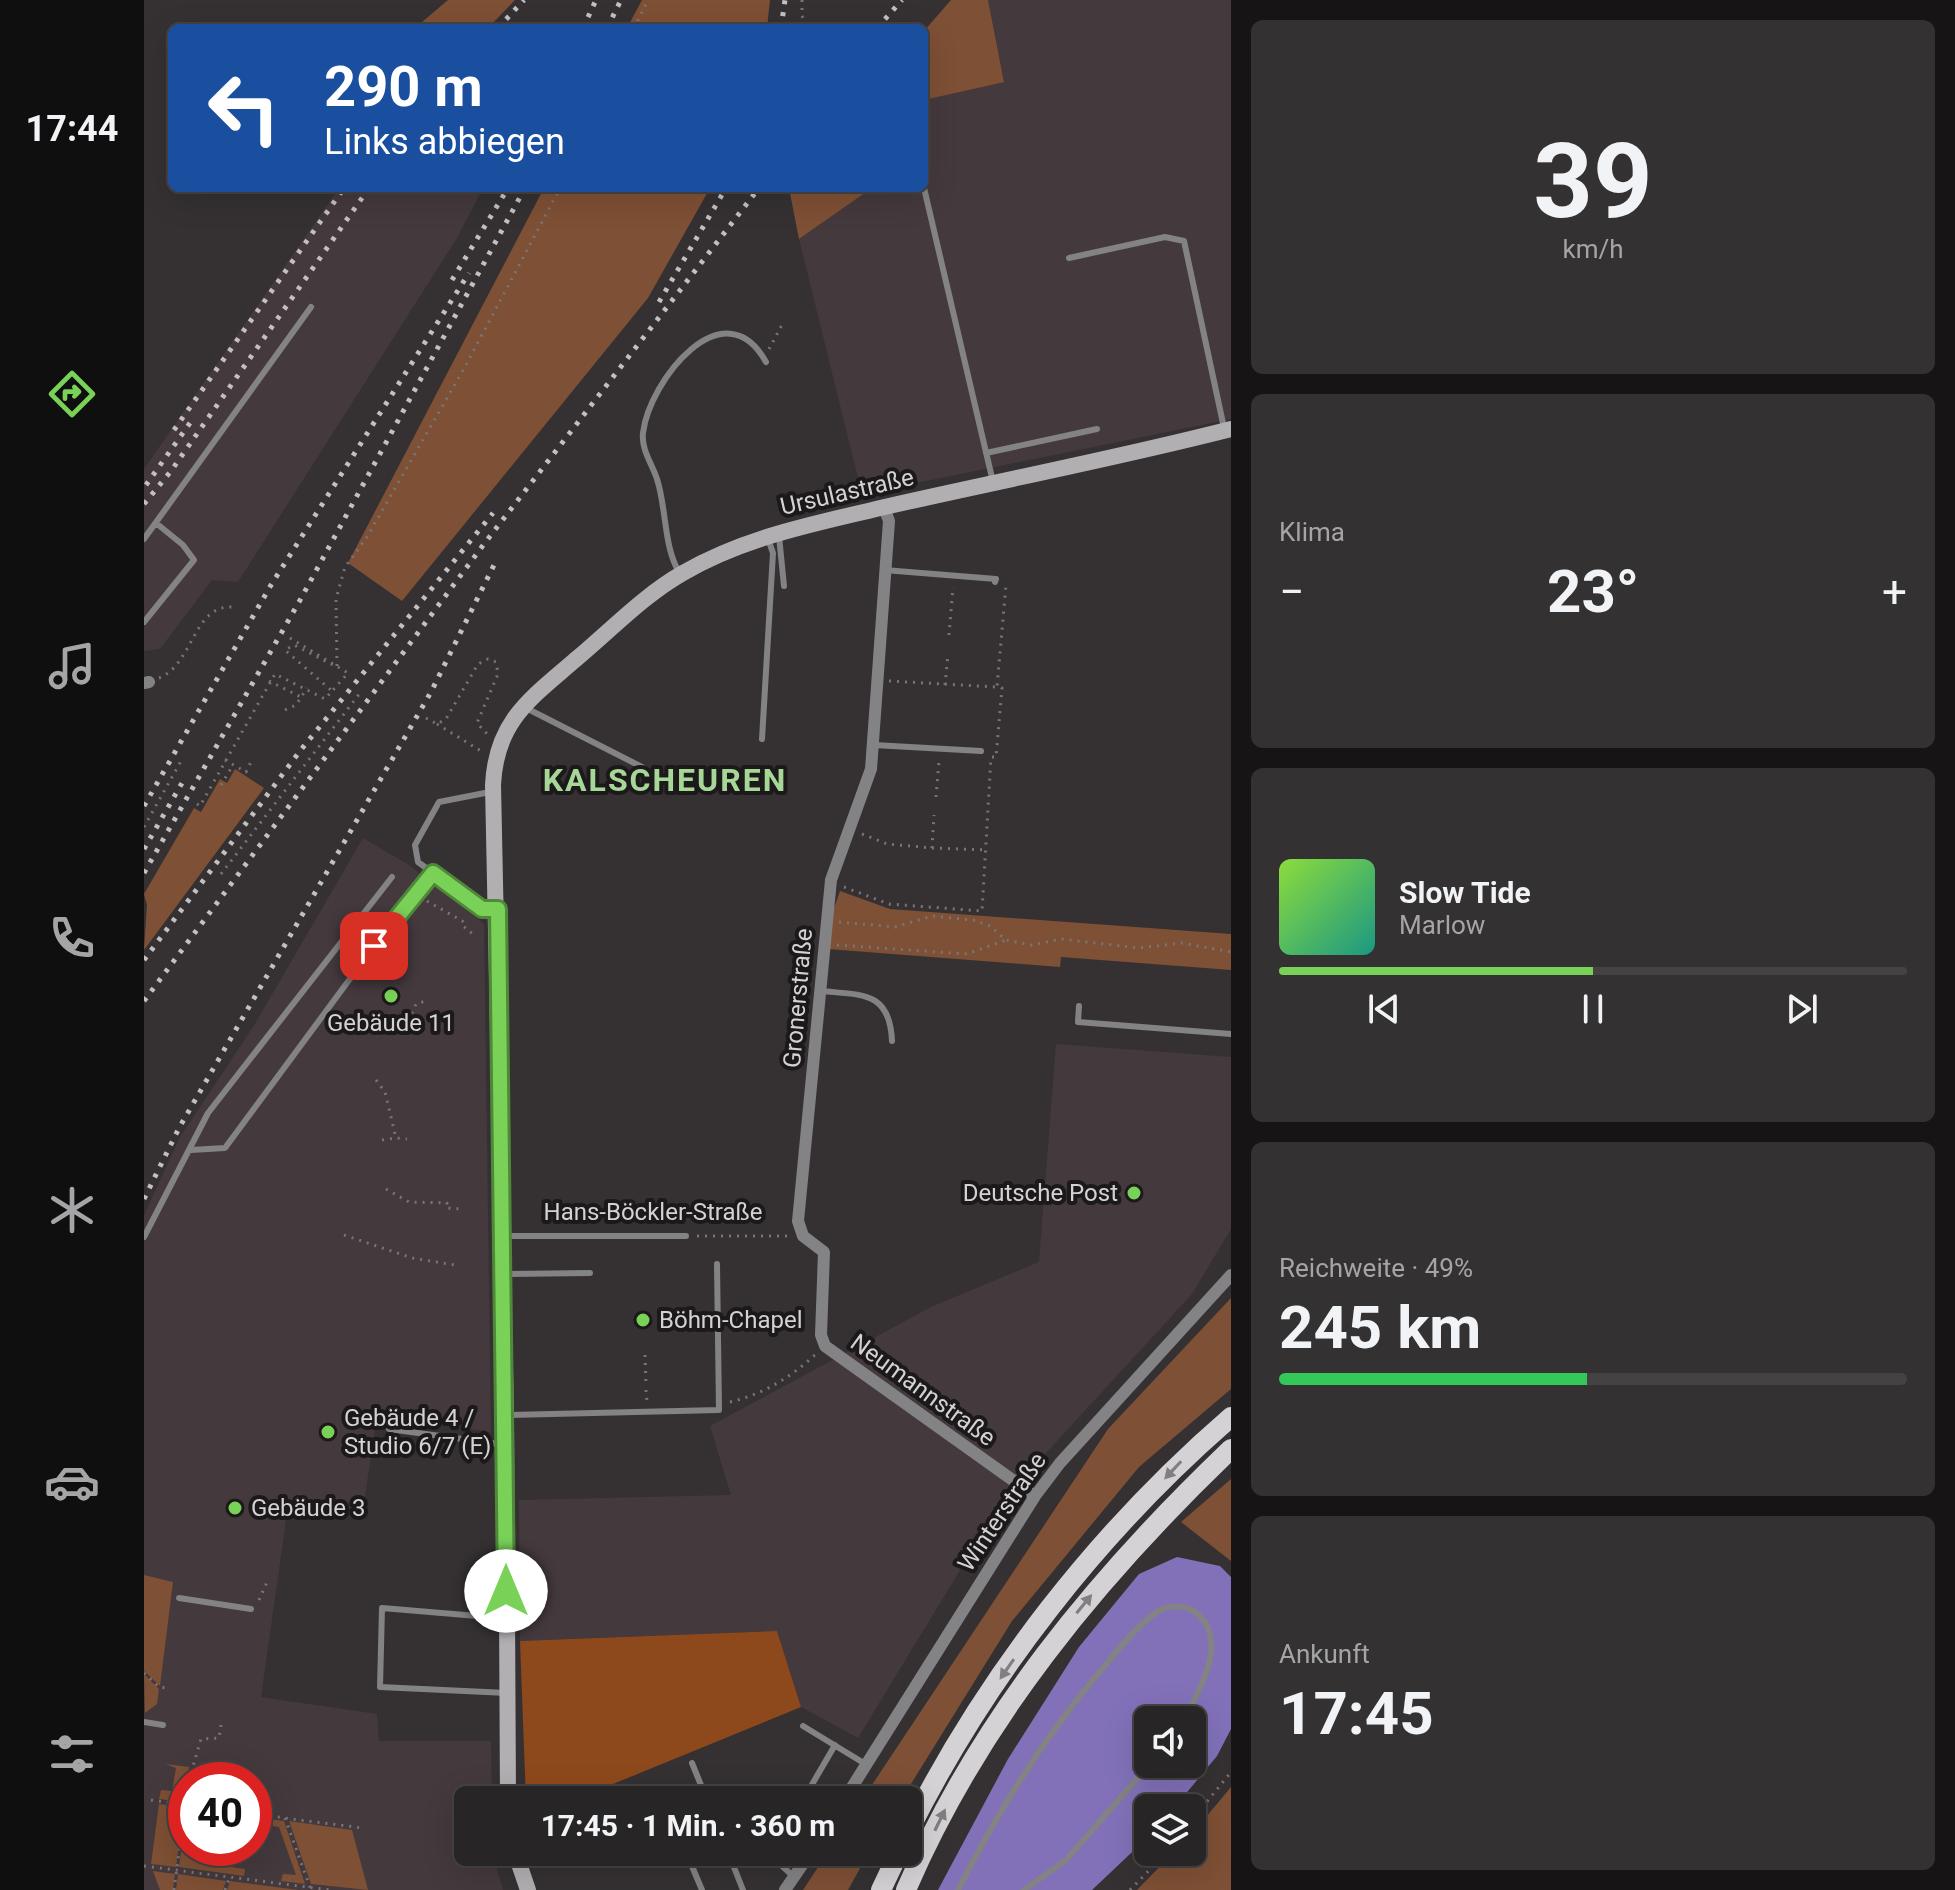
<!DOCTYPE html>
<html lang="de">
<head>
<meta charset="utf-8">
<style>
  :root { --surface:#282526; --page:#343132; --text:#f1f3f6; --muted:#a5a5a7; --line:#444243; --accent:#79d158 }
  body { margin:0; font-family:Roboto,sans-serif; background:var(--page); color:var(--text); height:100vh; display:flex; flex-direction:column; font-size:30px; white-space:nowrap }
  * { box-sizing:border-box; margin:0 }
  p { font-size:26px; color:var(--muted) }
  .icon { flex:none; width:44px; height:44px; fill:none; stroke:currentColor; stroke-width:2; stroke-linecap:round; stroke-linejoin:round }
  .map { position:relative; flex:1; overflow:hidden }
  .panel { display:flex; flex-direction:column; gap:20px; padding:20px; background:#161415; width:724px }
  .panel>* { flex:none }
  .hud { position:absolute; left:24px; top:24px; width:760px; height:168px; border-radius:12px; box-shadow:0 8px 32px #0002,0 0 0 2px var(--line); background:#1a4fa0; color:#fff; overflow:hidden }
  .fabs { position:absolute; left:990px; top:1706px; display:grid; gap:16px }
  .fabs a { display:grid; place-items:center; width:72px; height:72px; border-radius:12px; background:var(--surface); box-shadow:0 8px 32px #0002,0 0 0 2px var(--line); font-size:40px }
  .speed { position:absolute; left:24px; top:1762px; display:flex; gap:16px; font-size:40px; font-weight:700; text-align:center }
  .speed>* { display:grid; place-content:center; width:104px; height:104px; border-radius:50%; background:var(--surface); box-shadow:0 8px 32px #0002,0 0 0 2px var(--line); line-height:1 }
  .speed .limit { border:12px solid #d22; background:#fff; color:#111 }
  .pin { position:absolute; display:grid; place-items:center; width:68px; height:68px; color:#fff; margin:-34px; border-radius:16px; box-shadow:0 4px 12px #0006 }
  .me { position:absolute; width:88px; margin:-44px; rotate:0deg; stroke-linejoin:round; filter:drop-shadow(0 0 6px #0008) }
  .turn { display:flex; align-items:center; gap:28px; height:168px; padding:0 24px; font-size:36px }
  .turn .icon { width:104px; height:104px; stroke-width:2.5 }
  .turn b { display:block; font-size:56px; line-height:68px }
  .big { font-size:60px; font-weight:700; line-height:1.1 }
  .panel .widget { flex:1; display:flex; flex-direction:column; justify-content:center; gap:12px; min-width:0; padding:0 28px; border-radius:12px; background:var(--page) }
  .panel .dial { align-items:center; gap:0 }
  .dial b { font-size:104px; line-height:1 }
  .song { display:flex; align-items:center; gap:24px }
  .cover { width:96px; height:96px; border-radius:12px; background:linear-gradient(135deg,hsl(90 70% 55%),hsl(170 70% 35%)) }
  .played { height:8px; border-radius:4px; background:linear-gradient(90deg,var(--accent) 50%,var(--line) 50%) }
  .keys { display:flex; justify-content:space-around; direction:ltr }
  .heat { display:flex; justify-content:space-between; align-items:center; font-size:44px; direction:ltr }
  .charge { height:12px; border-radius:6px; background:linear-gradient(90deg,#34c759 49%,var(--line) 0) }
  .trip { position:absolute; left:310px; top:1786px; width:468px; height:80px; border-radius:12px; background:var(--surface); box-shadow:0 8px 32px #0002,0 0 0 2px var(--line); font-weight:700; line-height:80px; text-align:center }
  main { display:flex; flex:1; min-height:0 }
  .tab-bar { display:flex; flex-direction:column; width:144px; justify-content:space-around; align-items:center; background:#100f0f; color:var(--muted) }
  .tab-bar .icon { width:56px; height:56px }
  .tab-bar .on { color:var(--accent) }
  .tab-bar b { font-size:36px; color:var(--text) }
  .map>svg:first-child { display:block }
  .built { fill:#44393d; fill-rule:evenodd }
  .green { fill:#7e5035 }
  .forest { fill:#8d491b }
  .water { fill:#8271b9; fill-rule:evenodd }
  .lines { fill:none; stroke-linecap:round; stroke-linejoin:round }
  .path { stroke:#797576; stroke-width:3; stroke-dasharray:2 6; stroke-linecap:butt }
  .lane { stroke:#838284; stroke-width:6 }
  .street { stroke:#838284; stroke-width:12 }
  .secondary { stroke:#b2afb2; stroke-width:16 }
  .primary { stroke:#d5d2d6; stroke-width:20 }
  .rail { stroke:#c3c0c1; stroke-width:5; stroke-dasharray:4 8; stroke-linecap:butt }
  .oneway { fill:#817f81 }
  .route-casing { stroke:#4f8839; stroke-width:20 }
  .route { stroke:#79d158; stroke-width:14 }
  .poi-dot { fill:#79d158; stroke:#1b191a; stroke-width:3 }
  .labels { text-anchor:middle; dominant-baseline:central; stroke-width:8; stroke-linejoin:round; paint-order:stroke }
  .street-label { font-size:24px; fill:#d5d2d3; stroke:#1b191a }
  .poi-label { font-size:24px; fill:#d5d2d3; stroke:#1b191a; text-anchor:start }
  .district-label { font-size:32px; font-weight:bold; letter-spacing:2px; fill:#a7d797; stroke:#1b191a }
</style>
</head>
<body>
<main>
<nav class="tab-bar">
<b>17:44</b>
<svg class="icon on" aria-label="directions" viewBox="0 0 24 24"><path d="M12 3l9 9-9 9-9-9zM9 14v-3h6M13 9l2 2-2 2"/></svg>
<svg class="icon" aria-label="music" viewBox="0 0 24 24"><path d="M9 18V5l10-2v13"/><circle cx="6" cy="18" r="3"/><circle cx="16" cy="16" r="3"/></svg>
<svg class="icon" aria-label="phone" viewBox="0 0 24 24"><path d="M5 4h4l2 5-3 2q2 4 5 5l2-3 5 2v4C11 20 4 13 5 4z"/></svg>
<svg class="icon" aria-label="climate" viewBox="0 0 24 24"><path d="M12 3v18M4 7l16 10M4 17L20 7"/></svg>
<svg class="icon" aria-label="car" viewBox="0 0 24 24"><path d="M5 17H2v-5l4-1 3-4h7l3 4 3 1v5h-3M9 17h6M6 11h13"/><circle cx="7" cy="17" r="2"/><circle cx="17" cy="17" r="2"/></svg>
<svg class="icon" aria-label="filters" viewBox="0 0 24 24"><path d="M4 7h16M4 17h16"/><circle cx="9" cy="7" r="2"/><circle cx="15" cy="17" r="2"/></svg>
</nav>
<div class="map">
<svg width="1087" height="1890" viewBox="0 0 1087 1890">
  <rect width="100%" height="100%" fill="#353132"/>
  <path class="built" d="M844,0h243v419l-369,75 -63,-255 73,-51h52v-88l80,-19z
    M195,188h144l-26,50 -219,344 -26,-2 -52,69 -16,2v-182z
    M219,838l46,27 75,59 7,508 -114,-16 -15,100 -74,-10 -27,191 116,17 2,27h112l1,59h-24v52h24l11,38h-359v-675l36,-78 73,-110zM42,1780h68v68h-68z
    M912,1044l175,13v172l-39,65 -190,207 -144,237 -57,-31 -24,-76 -257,10 -1,-141 212,-5 -21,-69 223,-120 106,-44z"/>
  <path class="green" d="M304,0h67l-27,28h-73z
    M498,0h128l-3,28h-140z
    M807,0h37l16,82 -80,18v-69z
    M400,188h166l-62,110 -246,303 -54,-38z
    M645,188h83l-73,51z
    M91,769l29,19 -120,162 3,-45 -3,-11 50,-86 7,4 19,-33 7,4z
    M696,891l50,18 341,25v36l-170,-13 -1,10 -232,-18 3,-32z
    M1087,1298v91l-92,78 -127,154 -111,179h-39l246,-371z
    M1087,1479v82l-50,-39z
    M0,1575l29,7 -13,104 -16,-15z
    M0,1674l15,15 -2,15 -12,9z
    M21,1764l24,3 -5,35 -25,-3 2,-9 11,1 4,-23z
    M1087,1787v103h-94l37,-38h18v-18z
    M15,1804l25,3 -8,60 -25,-3z
    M42,1814v34h52l-7,19 14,2 -1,7 -65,-9z
    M110,1817l30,4 21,63 -24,-3 2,-7 13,1 -17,-48 -25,-4z
    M145,1821l63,9 16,60 -57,-6z
    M684,1852h41l-21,38h-45z
    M9,1871l22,3 -2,16h-13z
    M34,1874l48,7 -3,9h-47z
    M86,1881l69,9h-72z"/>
  <path class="forest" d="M633,1631l24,76 -227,93h-48l-6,-159z"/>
  <path class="water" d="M1033,1557l43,9 11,11v152l-14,27 -43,52h-26v29l-56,53h-154l70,-131 71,-112 60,-73zM1004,1720h44v44h-44z"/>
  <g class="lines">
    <path class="path" d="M658,0v16l7,12
      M490,28l14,-28
      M625,349l15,-28
      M805,635l4,-48
      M146,638l58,35 -16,18
      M15,678c34,-13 34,-73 73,-71
      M125,681l32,16
      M745,681l108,6
      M801,685l3,-31
      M141,710l11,-5 11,-17
      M282,718l11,6 9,-5 32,-55 10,-5 8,3 2,12 -21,49 12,13
      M293,724l44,27
      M848,757h4l6,-69 -5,-1 9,-102
      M81,760l21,12 7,-14
      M77,785l12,-20
      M792,797l3,-36
      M53,804l3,2 75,-132 50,25 7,-8 -47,-41 9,-5 43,22 -1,-68 9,-32 22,-30 99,-172 94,-177
      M0,827l37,-66
      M718,834l25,10 45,4 2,-33
      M788,848l55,2
      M77,874l139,-181
      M700,887l45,17 93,7 9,-154
      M283,901l37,21 -1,4 11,9
      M695,922l56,5 37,-11 41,4 17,6 16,14 26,5 29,-6 78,9 43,-5 49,9
      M693,945l130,9 39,-14
      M261,1028l11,-24 13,-4
      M232,1080l9,12 11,46 11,1
      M238,1140l14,-2
      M242,1189l23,13 38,1 -1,5 16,1
      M200,1235l68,23 43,7
      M553,1236h93
      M501,1355l1,30
      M502,1390l1,12
      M586,1402c34,-8 61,-25 86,-48
      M115,1600l8,-18
      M0,1673l15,14 8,1
      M45,1780l12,-41 18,-1 3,-19
      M7,1800l35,5
      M110,1814l108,14
      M141,1818l26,72
      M1048,1820l39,-48
      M0,1866l186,24
      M30,1890l12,-89
      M81,1890l4,-11
      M986,1890l37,-38"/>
    <path class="lane" d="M780,188l69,294
      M925,258l96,-21 19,4 40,187
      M842,453l111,-24
      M635,536l5,50
      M0,539l167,-232
      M740,570l112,9 -1,3
      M536,574c-17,-28 -13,-64 -23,-95 -5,-15 -16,-30 -14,-46 6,-52 81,-147 123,-71
      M0,622l50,-62 -11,-15 -27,-22
      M380,707l118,60
      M618,739l11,-186 -5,-14
      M730,745l107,6
      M346,792l-51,10 -24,43 3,17 64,47h11
      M677,991c41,4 69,0 71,50
      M935,1006l-1,16 153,12
      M47,1150l34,-2 178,-241 11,-7 19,-27
      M359,1236h183
      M0,1237l64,-124 184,-236
      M361,1274l85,-1
      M366,1415l209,-5 -2,-146
      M245,1429l117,16
      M35,1598l72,11
      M363,1693l-127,-6 2,-79 142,12
      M0,1722l19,3
      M659,1726l64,39
      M548,1763l15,37
      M659,1800l32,-55
      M542,1852l16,38
      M584,1852l15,38
      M631,1852l6,13 13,12
      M814,1890c40,-78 83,-149 140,-216 18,-21 36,-46 59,-62 9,-7 25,-7 35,-2 39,24 10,78 -9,110
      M880,1890l42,-30 84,-96"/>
    <path class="street" d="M740,507l5,14 -18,248 -40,111 -33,341 5,15 21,16 -3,83 4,11 210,150
      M0,683l5,-1
      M700,1800l191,-304 25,-33 171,-188
      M641,1890l26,-38"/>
    <path class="secondary" d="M364,1800l-2,-385 -13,-630c3,-64 37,-86 82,-125 35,-29 69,-65 108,-87 64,-37 135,-50 206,-67 114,-26 229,-48 342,-77
      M371,1852l13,38"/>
    <path class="primary" d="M764,1832c78,-156 191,-301 323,-415
      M737,1890l18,-38
      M762,1890c73,-170 192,-314 325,-441"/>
    <path class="rail" d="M354,28l26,-28
      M439,28l13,-28
      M463,28l14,-28
      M637,28l4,-28
      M733,28l25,-28
      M308,280l56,-92
      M515,302l67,-114
      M30,430l170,-242
      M2,485l44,-62
      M0,504l27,-33 198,-283
      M0,806l127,-221 198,-312
      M0,849l38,-66
      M0,873l155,-271 226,-414
      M0,960l156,-209 193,-238
      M0,1001l340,-457 275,-356
      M0,1199l35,-71 252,-436 64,-129"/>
  </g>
  <defs><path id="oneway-solid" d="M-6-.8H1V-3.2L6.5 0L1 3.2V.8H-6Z" transform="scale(2)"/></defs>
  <g class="oneway">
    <use href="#oneway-solid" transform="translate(1029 1470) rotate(133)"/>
    <use href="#oneway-solid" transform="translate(940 1604) rotate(-51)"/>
    <use href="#oneway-solid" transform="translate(863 1669) rotate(125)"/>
    <use href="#oneway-solid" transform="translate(796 1820) rotate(-64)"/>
  </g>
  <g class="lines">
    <g class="route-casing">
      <path id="route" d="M230,946l59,-73 49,36h16l8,682"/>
    </g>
    <use href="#route" class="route"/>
  </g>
  <g class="poi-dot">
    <circle cx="247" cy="996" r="8"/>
    <circle cx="990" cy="1193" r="8"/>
    <circle cx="499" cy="1320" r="8"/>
    <circle cx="184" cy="1432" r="8"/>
    <circle cx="91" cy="1508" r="8"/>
  </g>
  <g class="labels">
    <g class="street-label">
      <text transform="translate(703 492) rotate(-13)">Ursulastraße</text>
      <text transform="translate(654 998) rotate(-85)">Gronerstraße</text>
      <text x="509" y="1212">Hans-Böckler-Straße</text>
      <text transform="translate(779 1390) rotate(36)">Neumannstraße</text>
      <text transform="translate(858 1512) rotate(-56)">Winterstraße</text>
    </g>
    <g class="poi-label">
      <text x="247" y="1023" text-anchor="middle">Gebäude 11</text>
      <text x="974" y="1193" text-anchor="end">Deutsche Post</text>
      <text x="515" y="1320">Böhm-Chapel</text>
      <text x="200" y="1418">Gebäude 4 /<tspan x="200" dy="28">Studio 6/7 (E)</tspan></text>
      <text x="107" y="1508">Gebäude 3</text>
    </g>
    <g class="district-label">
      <text x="521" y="780">KALSCHEUREN</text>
    </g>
  </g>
</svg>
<div class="fabs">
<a><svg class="icon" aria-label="sound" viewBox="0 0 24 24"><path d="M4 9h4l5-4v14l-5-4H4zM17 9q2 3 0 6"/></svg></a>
<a><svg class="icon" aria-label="layers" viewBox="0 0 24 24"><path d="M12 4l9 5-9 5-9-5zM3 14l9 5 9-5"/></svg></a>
</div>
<div class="speed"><div class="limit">40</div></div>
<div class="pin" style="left:230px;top:946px;background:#d93025"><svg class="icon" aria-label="arrive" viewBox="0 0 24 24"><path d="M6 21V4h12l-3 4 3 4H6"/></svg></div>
<svg class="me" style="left:362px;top:1591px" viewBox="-20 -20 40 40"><circle r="19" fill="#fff"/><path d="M0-13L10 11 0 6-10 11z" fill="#79d158"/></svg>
<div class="trip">17:45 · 1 Min. · 360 m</div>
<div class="hud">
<div class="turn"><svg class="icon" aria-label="left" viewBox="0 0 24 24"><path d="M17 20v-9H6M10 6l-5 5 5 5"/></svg><div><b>290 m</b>Links abbiegen</div></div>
</div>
</div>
<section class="panel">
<div class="widget dial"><b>39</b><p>km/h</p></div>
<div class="widget"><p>Klima</p>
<div class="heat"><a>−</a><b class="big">23°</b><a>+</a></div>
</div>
<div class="widget">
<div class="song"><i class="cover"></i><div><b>Slow Tide</b><p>Marlow</p></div></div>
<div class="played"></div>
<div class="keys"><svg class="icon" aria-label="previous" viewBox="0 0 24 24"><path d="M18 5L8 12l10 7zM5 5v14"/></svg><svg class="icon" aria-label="pause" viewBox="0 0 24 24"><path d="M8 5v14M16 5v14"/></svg><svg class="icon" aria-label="next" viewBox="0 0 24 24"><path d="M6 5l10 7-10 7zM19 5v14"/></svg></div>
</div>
<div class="widget"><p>Reichweite · 49%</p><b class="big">245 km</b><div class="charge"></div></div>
<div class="widget"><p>Ankunft</p><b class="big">17:45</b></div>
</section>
</main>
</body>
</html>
